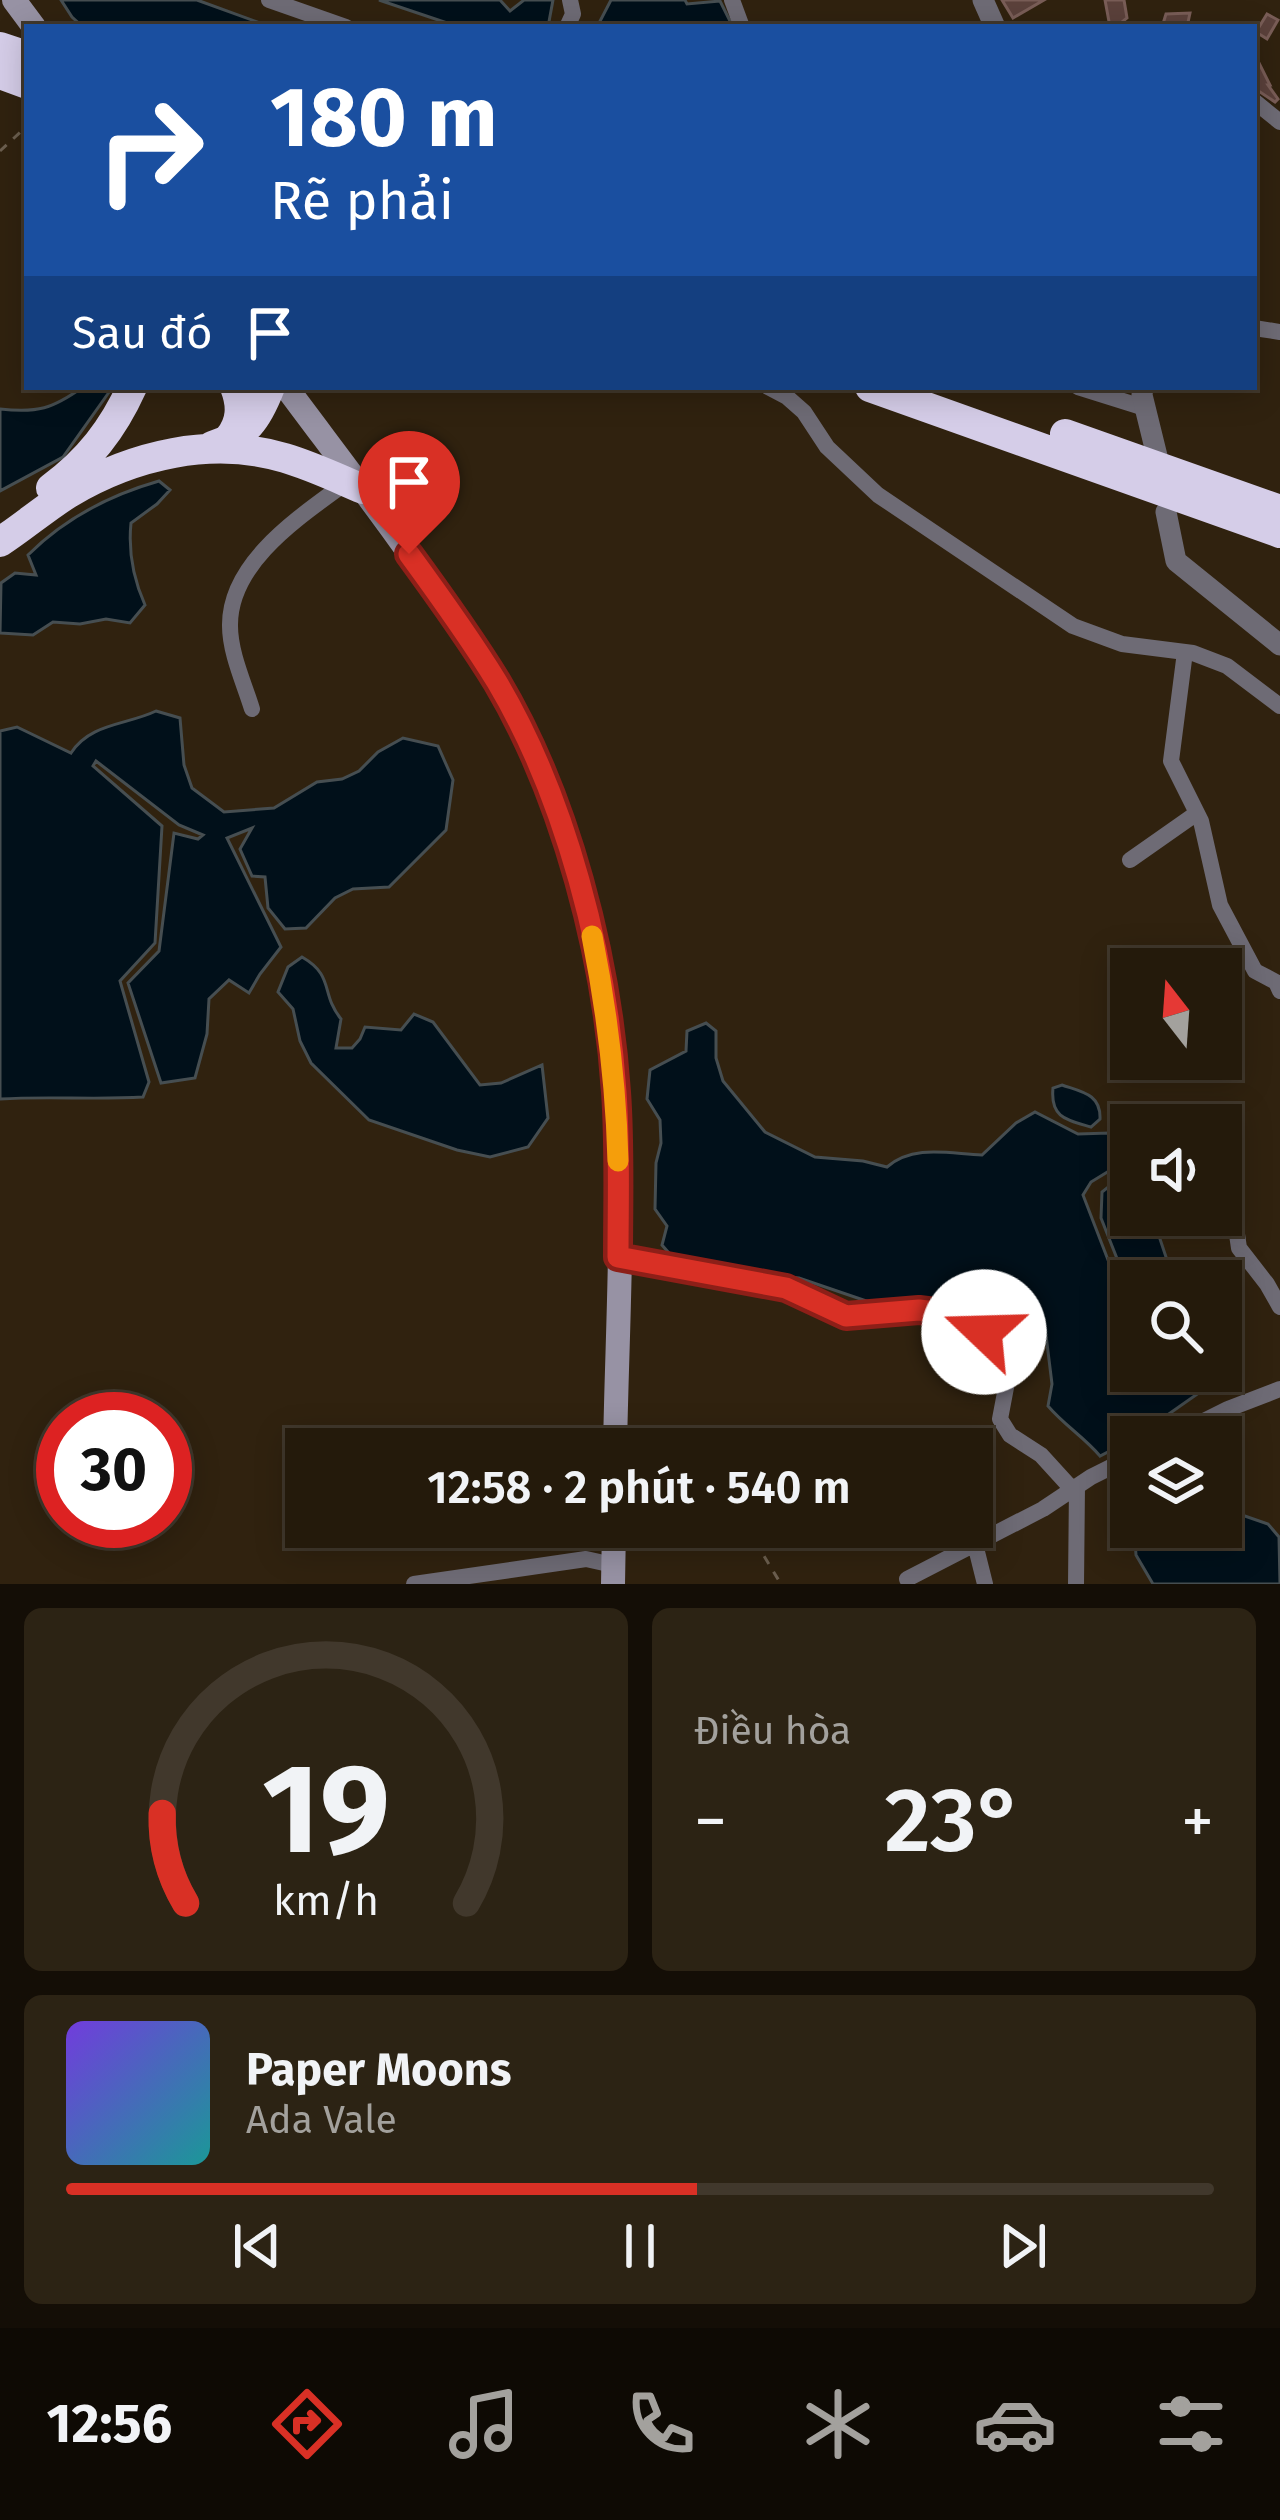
<!DOCTYPE html>
<html lang="vi">
<head>
<meta charset="utf-8">
<style>
  :root { --surface:#241a0b; --page:#2c2314; --text:#f1f3f6; --muted:#a3a19d; --line:#41382c; --accent:#d93025 }
  body { margin:0; font-family:"Fira Sans",sans-serif; background:var(--page); color:var(--text); height:100vh; display:flex; flex-direction:column; font-size:45px; white-space:nowrap }
  * { box-sizing:border-box; margin:0 }
  p { font-size:39px; color:var(--muted) }
  .icon { flex:none; width:66px; height:66px; fill:none; stroke:currentColor; stroke-width:2; stroke-linecap:round; stroke-linejoin:round }
  .map { position:relative; height:1584px; overflow:hidden }
  .details { display:flex; flex-direction:column; gap:24px; padding:24px; background:#140e06; flex:1 }
  .details>* { flex:none }
  .hud { position:absolute; left:24px; top:24px; width:1233px; height:366px; border-radius:0px; box-shadow:0 6px 30px #0003,0 0 0 3px var(--line); background:#1a4fa0; color:#fff; overflow:hidden }
  .needle { width:78px; rotate:343deg }
  .tools { position:absolute; left:1110px; top:948px; display:grid; gap:24px }
  .tools a { display:grid; place-items:center; width:132px; height:132px; border-radius:0px; background:var(--surface); box-shadow:0 6px 30px #0003,0 0 0 3px var(--line); font-size:60px }
  .speed { position:absolute; left:36px; top:1392px; display:flex; gap:24px; font-size:60px; font-weight:700; text-align:center }
  .speed>* { display:grid; place-content:center; width:156px; height:156px; border-radius:50%; background:var(--surface); box-shadow:0 6px 30px #0003,0 0 0 3px var(--line); line-height:1 }
  .speed .limit { border:18px solid #d22; background:#fff; color:#111 }
  .pin { position:absolute; display:grid; place-items:center; width:102px; height:102px; color:#fff; margin:-123px -51px; border-radius:50% 50% 50% 0; rotate:-45deg; box-shadow:0 0 12px #0007 }
  .pin .icon { rotate:45deg }
  .me { position:absolute; width:132px; margin:-66px; rotate:291deg; stroke-linejoin:round; filter:drop-shadow(0 0 9px #0008) }
  .turn { display:flex; align-items:center; gap:42px; height:252px; padding:0 48px; font-size:54px }
  .turn .icon { width:156px; height:156px; stroke-width:2.5 }
  .turn b { display:block; font-size:84px; line-height:102px }
  .then { display:flex; align-items:center; height:114px; padding:0 48px; background:#0003; gap:24px; font-size:45px }
  .big { font-size:90px; font-weight:600; line-height:1.1 }
  .details .widget { flex:1; display:flex; flex-direction:column; justify-content:center; gap:18px; min-width:0; padding:0 42px; border-radius:18px; background:var(--page) }
  .details .dial { align-items:center; gap:0 }
  .dial svg { height:312px; overflow:visible; fill:none; stroke:var(--line); stroke-width:7; stroke-linecap:round; text-anchor:middle }
  .dial text { fill:var(--text); stroke:none }
  .song { display:flex; align-items:center; gap:36px }
  .cover { width:144px; height:144px; border-radius:18px; background:linear-gradient(135deg,hsl(260 70% 55%),hsl(180 70% 35%)) }
  .played { height:12px; border-radius:6px; background:linear-gradient(90deg,var(--accent) 55%,var(--line) 55%) }
  .keys { display:flex; justify-content:space-around; direction:ltr }
  .heat { display:flex; justify-content:space-between; align-items:center; font-size:66px; direction:ltr }
  .details .tiles { flex:1; display:grid; gap:24px; grid-template-columns:1fr 1fr }
  .widget:last-child { grid-column:span 2 }
  .trip { position:absolute; left:285px; top:1428px; width:708px; height:120px; border-radius:0px; background:var(--surface); box-shadow:0 6px 30px #0003,0 0 0 3px var(--line); font-weight:600; line-height:120px; text-align:center }
  .menu { display:flex; height:192px; justify-content:space-around; align-items:center; background:#0e0a04; color:var(--muted) }
  .menu .icon { width:84px; height:84px }
  .menu .active { color:var(--accent) }
  .menu b { font-size:54px; color:var(--text) }
  .map>svg:first-child { display:block }
  .water { fill:#01101a; stroke:#464e51; stroke-width:3 }
  .building { fill:#5b413b; stroke:#795d57; stroke-width:3 }
  .lines { fill:none; stroke-linecap:round; stroke-linejoin:round }
  .path { stroke:#6c5f4f; stroke-width:3; stroke-dasharray:9 9; stroke-linecap:butt }
  .minor { stroke:#6e6b75; stroke-width:16 }
  .tertiary { stroke:#6e6b75; stroke-width:21 }
  .secondary { stroke:#9792a4; stroke-width:24 }
  .motorway { stroke:#d5cde8; stroke-width:30 }
  .motorway-bridge { stroke:#d5cde8; stroke-width:30 }
  .route-casing { stroke:#8d1f18; stroke-width:30 }
  .route { stroke:#d93025; stroke-width:21 }
  .slow { stroke:#f59e0b; stroke-width:21 }
</style>
</head>
<body>
<div class="map">
<svg width="1280" height="1584" viewBox="0 0 1280 1584">
  <rect width="100%" height="100%" fill="#30220f"/>
  <path class="water" d="M61,0h136l74,27h-188l-11,-10z
    M379,0h121l10,11 14,-11h29l-5,27h-89z
    M611,0h74l2,4 33,-3 13,26h-136z
    M83,387l29,1 -49,69 -63,34v-82c38,4 52,0 83,-22z
    M159,481l11,9 -13,14 -26,19c-3,29 2,55 14,82l-15,18 -24,-4 -26,5 -27,-2 -20,13 -33,-2 1,-50 14,-10 21,2 -8,-20c36,-36 82,-60 131,-74z
    M156,711l24,7 4,47 8,23 32,24 50,-4 43,-26 25,-3 17,-8 19,-19 25,-14 35,8 15,34 -7,50 -57,57 -36,2 -18,9 -29,30 -21,1 -17,-21 -3,-31 -13,-1 -12,-27 12,-21 -25,10 54,109 -21,27 -11,19 -20,-13 -20,19 -2,35 -12,44 -34,5 -33,-100 31,-32 15,-118 24,6 5,-4 -24,-10 -83,-64 -3,5 69,60 -7,117 -35,38 29,101 -6,15c-48,3 -95,-1 -143,2v-368l17,-4 54,26c19,-30 56,-28 85,-42z
    M302,957c33,19 18,36 39,62l-5,29h16l8,-9 5,-12 36,3 13,-16 19,8 47,63 21,-2 41,-18 6,53 -20,29 -38,10 -33,-7 -88,-30 -58,-57 -11,-22 -7,-32 -15,-17 10,-25z
    M706,1023l10,8v27l7,23 42,51 50,25 48,4 24,6c27,-23 63,-13 95,-12l34,-32 19,-11 43,22 31,-1 4,20 -4,18 -18,11 -8,13 32,83 16,18v75h77l5,12 -77,54h-5v3l-31,16c-16,-19 -36,-31 -52,-50l4,-22 -8,-65 -16,-19 -24,2 -40,-11 -36,11 -50,3 -79,-27 -33,-3 -91,-15 -13,-15 5,-19 -12,-17 1,-46 5,-20 -1,-23 -13,-21 3,-29 36,-19 1,-20z
    M1062,1085c20,7 39,9 38,34l-9,8c-24,-7 -41,-9 -38,-39z
    M1131,1169v46h21l22,66h-33l-23,-20 -17,-43 1,-26z
    M1221,1468l18,46 29,10 11,13 1,47h-127l-17,-29 -2,-28h87z"/>
  <path class="building" d="M1002,0h42l-31,18z
    M1105,0h19l3,18 -11,9h-6z
    M1190,13l-3,14h-25l4,-13z
    M1267,14l11,6 -11,19 -11,-7z
    M1254,53l16,32h-2l10,14 -3,3 -21,-14z"/>
  <g class="lines">
    <path class="path" d="M0,151l27,-25
      M633,1547l109,-15 11,6 28,46"/>
    <path class="minor" d="M269,0l77,27
      M732,0l10,27
      M567,27l6,-13 -3,-14
      M1254,101l26,21
      M1254,328l26,4
      M768,387l19,10 17,15 23,35 51,48 195,131 49,18 71,9 34,13 53,40
      M1078,387l67,21
      M1185,652l-14,109 30,60 19,84 35,66 21,11 4,9
      M252,709c-8,-26 -22,-56 -22,-83 -1,-64 71,-110 117,-144
      M1130,860l67,-47
      M1231,1193l8,55 28,36 13,23
      M618,1257l168,31 60,28 73,-6 41,5 48,34 4,7 -12,63 10,16 31,20 31,34
      M1172,1437l56,-28 52,-20
      M975,1544l10,40
      M907,1579l136,-70 48,-32 40,-20
      M414,1584l172,-25 27,6
      M1076,1584l1,-98"/>
    <path class="tertiary" d="M983,0l12,27
      M1143,387l-1,8 15,61
      M1166,512l10,49 104,84"/>
    <path class="secondary" d="M14,0l20,27
      M286,387c58,78 118,155 171,236 14,20 29,40 41,61 69,119 109,272 119,409 8,116 0,239 -2,356
      M613,1584l1,-57"/>
    <path class="motorway" d="M0,74l27,10
      M870,387l410,146
      M1065,434l215,76
      M229,438c13,-16 13,-33 6,-51
      M212,446c35,-11 45,-26 58,-59
      M51,488c37,-27 62,-59 81,-101
      M0,542c23,-15 45,-34 69,-49 64,-38 143,-57 216,-35 27,8 52,20 78,31"/>
    <path class="motorway-bridge" d="M0,47l27,9"/>
  </g>
  <g class="lines">
    <g class="route-casing">
      <path id="route" d="M409,554c30,41 61,84 88,128 69,116 110,276 119,410 4,55 2,111 2,165l168,31 60,28 73,-6 41,5 24,17"/>
    </g>
    <use href="#route" class="route"/>
    <path class="slow" d="M592,936c15,75 24,149 26,225"/>
  </g>
</svg>
<div class="tools">
<a><svg class="needle" viewBox="-14 -14 28 28"><path d="M0-13l5 13h-10z" fill="#e53935"/><path d="M0 13l5-13h-10z" fill="#a3a19d"/></svg></a>
<a><svg class="icon" aria-label="sound" viewBox="0 0 24 24"><path d="M4 9h4l5-4v14l-5-4H4zM17 9q2 3 0 6"/></svg></a>
<a><svg class="icon" aria-label="search" viewBox="0 0 24 24"><circle cx="10" cy="10" r="6"/><path d="M15 15l6 6"/></svg></a>
<a><svg class="icon" aria-label="layers" viewBox="0 0 24 24"><path d="M12 4l9 5-9 5-9-5zM3 14l9 5 9-5"/></svg></a>
</div>
<div class="speed"><div class="limit">30</div></div>
<div class="pin" style="left:409px;top:554px;background:#d93025"><svg class="icon" aria-label="arrive" viewBox="0 0 24 24"><path d="M6 21V4h12l-3 4 3 4H6"/></svg></div>
<svg class="me" style="left:984px;top:1332px" viewBox="-20 -20 40 40"><circle r="19" fill="#fff"/><path d="M0-13L10 11 0 6-10 11z" fill="#d93025"/></svg>
<div class="trip">12:58 · 2 phút · 540 m</div>
<div class="hud">
<div class="turn"><svg class="icon" aria-label="right" viewBox="0 0 24 24"><path d="M7 20v-9h11M14 6l5 5-5 5"/></svg><div><b>180 m</b>Rẽ phải</div></div>
<div class="then">Sau đó<svg class="icon" aria-label="arrive" viewBox="0 0 24 24"><path d="M6 21V4h12l-3 4 3 4H6"/></svg></div>
</div>
</div>
<section class="details">
<div class="tiles">
<div class="widget dial"><svg viewBox="0 0 100 80">
<path d="M14 69A42 42 0 1 1 86 69"/>
<path d="M14 69A42 42 0 0 1 8 46" stroke="#d93025"/>
<text x="50" y="56" font-size="32" font-weight="700">19</text>
<text x="50" y="72" font-size="11">km/h</text>
</svg></div>
<div class="widget"><p>Điều hòa</p>
<div class="heat"><a>−</a><b class="big">23°</b><a>+</a></div>
</div>
<div class="widget">
<div class="song"><i class="cover"></i><div><b>Paper Moons</b><p>Ada Vale</p></div></div>
<div class="played"></div>
<div class="keys"><svg class="icon" aria-label="previous" viewBox="0 0 24 24"><path d="M18 5L8 12l10 7zM5 5v14"/></svg><svg class="icon" aria-label="pause" viewBox="0 0 24 24"><path d="M8 5v14M16 5v14"/></svg><svg class="icon" aria-label="next" viewBox="0 0 24 24"><path d="M6 5l10 7-10 7zM19 5v14"/></svg></div>
</div>
</div>
</section>
<nav class="menu">
<b>12:56</b>
<svg class="icon active" aria-label="directions" viewBox="0 0 24 24"><path d="M12 3l9 9-9 9-9-9zM9 14v-3h6M13 9l2 2-2 2"/></svg>
<svg class="icon" aria-label="music" viewBox="0 0 24 24"><path d="M9 18V5l10-2v13"/><circle cx="6" cy="18" r="3"/><circle cx="16" cy="16" r="3"/></svg>
<svg class="icon" aria-label="phone" viewBox="0 0 24 24"><path d="M5 4h4l2 5-3 2q2 4 5 5l2-3 5 2v4C11 20 4 13 5 4z"/></svg>
<svg class="icon" aria-label="climate" viewBox="0 0 24 24"><path d="M12 3v18M4 7l16 10M4 17L20 7"/></svg>
<svg class="icon" aria-label="car" viewBox="0 0 24 24"><path d="M5 17H2v-5l4-1 3-4h7l3 4 3 1v5h-3M9 17h6M6 11h13"/><circle cx="7" cy="17" r="2"/><circle cx="17" cy="17" r="2"/></svg>
<svg class="icon" aria-label="filters" viewBox="0 0 24 24"><path d="M4 7h16M4 17h16"/><circle cx="9" cy="7" r="2"/><circle cx="15" cy="17" r="2"/></svg>
</nav>
</body>
</html>
